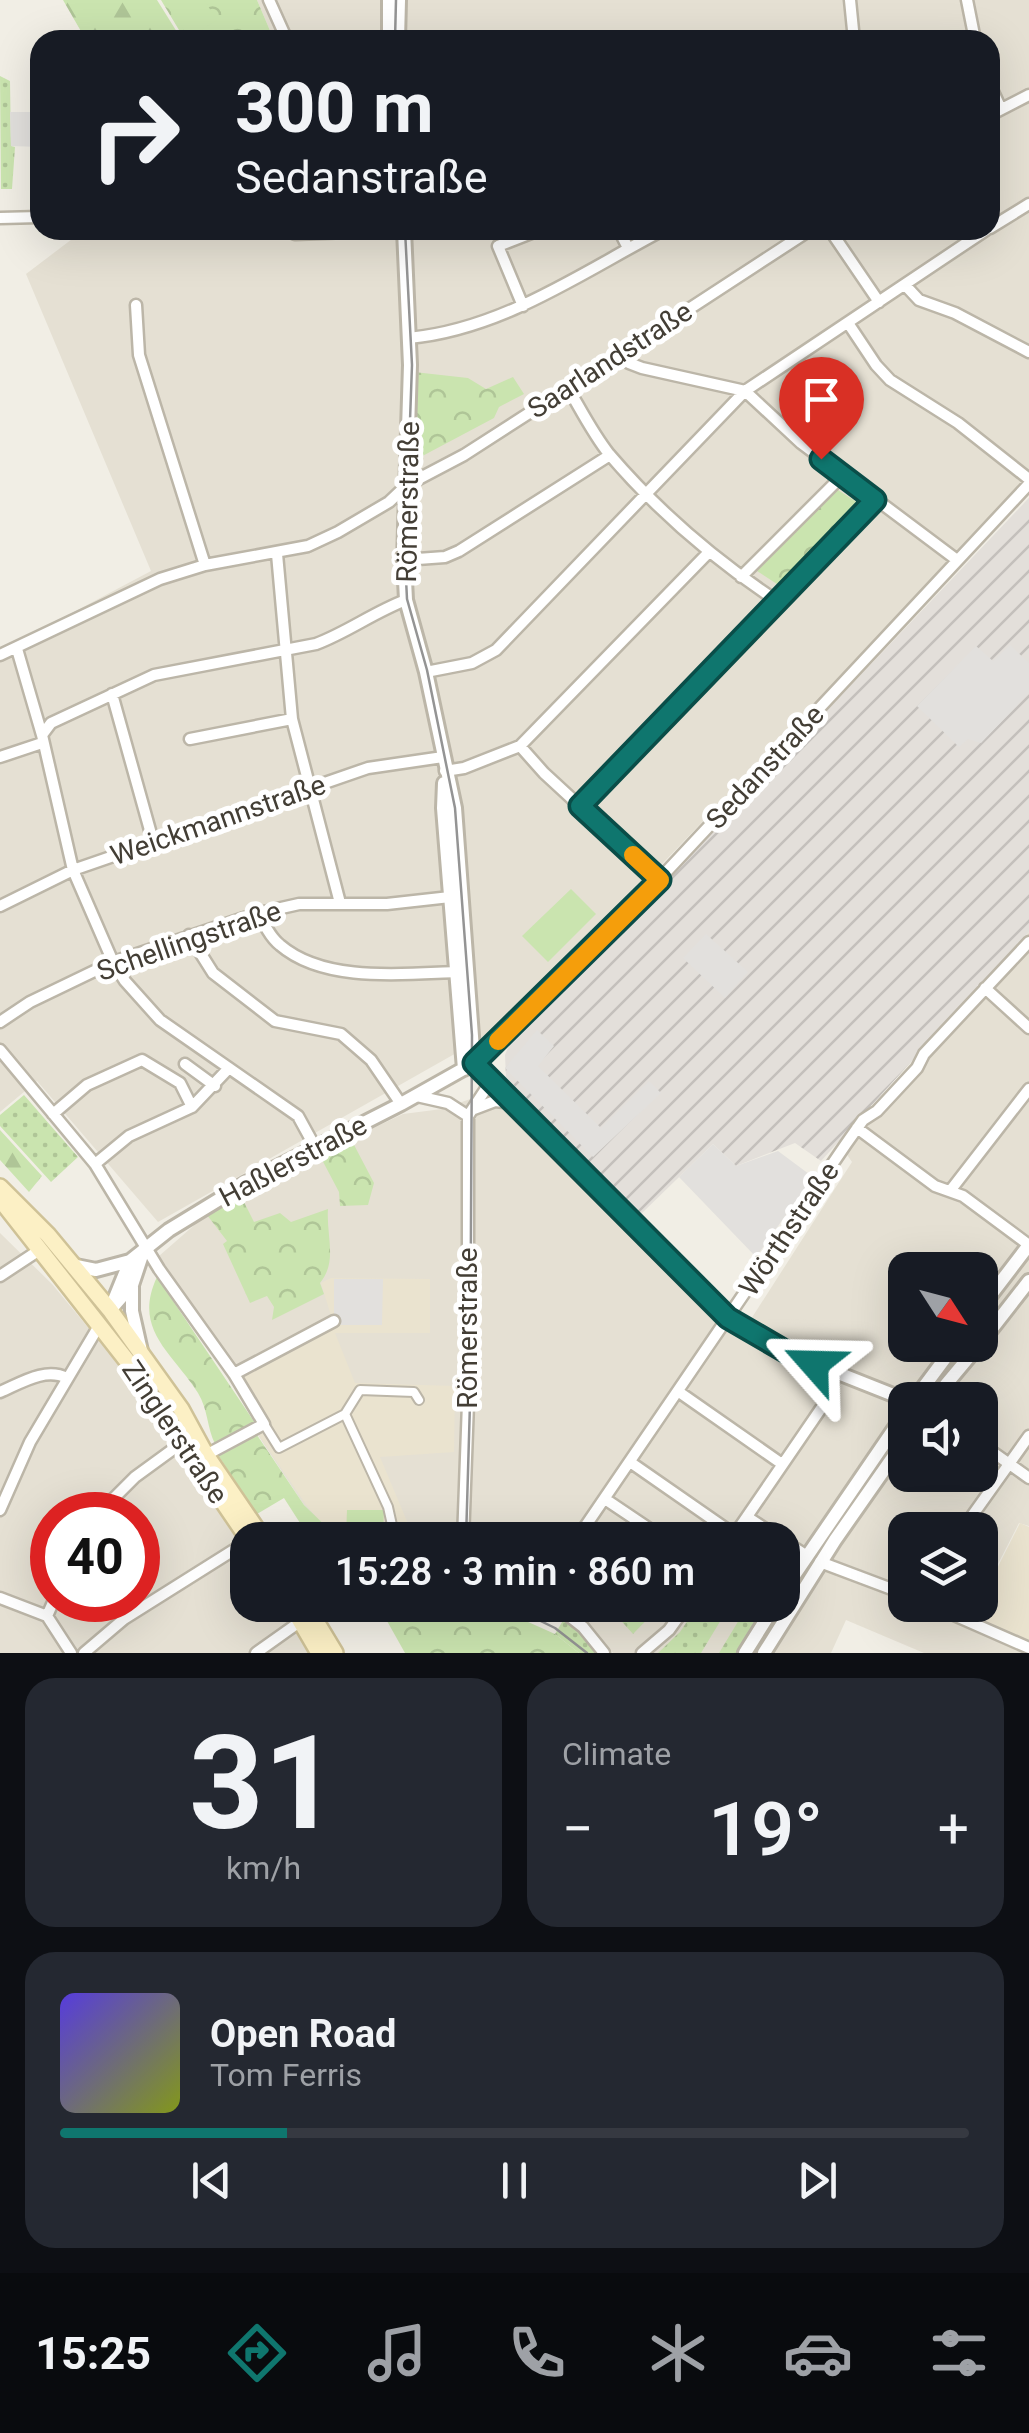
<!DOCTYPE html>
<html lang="en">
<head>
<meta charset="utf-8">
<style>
  :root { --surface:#171b24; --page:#242831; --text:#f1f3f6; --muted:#9ea1a6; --line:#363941; --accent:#0f766e }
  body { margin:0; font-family:Roboto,sans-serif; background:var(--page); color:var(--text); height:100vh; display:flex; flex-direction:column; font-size:38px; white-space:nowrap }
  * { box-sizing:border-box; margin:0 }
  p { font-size:32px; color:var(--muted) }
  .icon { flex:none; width:55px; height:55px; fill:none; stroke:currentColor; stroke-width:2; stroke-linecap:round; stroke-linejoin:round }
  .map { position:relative; height:1653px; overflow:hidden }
  .side { display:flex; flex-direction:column; gap:25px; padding:25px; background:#0d0f14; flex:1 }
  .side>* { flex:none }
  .hud { position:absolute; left:30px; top:30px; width:970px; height:210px; border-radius:30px; box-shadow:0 10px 40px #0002; background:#171b24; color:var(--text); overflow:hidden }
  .needle { width:65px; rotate:126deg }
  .buttons { position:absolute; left:888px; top:1252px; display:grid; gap:20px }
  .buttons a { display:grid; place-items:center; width:110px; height:110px; border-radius:20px; background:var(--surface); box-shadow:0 10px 40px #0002; font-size:50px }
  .speed { position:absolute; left:30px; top:1492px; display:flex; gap:20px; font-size:50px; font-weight:700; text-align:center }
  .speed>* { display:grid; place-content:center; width:130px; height:130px; border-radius:50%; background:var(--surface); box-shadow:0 10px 40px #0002; line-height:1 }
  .speed .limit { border:15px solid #d22; background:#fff; color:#111 }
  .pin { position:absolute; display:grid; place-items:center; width:85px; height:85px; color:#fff; margin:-102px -42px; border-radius:50% 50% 50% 0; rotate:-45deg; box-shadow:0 0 10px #0007 }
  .pin .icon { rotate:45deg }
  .me { position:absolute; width:110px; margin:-55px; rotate:295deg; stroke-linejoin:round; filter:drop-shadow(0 0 8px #0008) }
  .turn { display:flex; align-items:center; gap:35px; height:210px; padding:0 40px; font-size:45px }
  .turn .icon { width:130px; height:130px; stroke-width:2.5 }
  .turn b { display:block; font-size:70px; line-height:85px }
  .big { font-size:75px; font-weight:600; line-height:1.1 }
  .side .tile { flex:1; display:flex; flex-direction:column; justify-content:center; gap:15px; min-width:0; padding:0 35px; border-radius:30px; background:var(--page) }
  .side .dial { align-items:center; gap:0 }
  .dial b { font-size:130px; line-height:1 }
  .song { display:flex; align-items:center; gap:30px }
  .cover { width:120px; height:120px; border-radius:15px; background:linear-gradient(135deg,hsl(250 70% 55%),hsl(70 70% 35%)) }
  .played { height:10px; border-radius:5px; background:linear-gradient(90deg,var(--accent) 25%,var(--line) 25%) }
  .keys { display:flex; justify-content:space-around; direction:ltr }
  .heat { display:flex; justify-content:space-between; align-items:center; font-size:55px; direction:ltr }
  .side .tiles { flex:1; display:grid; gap:25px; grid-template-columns:1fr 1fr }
  .tile:last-child { grid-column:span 2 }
  .trip { position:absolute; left:230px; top:1522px; width:570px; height:100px; border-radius:30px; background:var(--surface); box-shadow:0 10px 40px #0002; font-weight:600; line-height:100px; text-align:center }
  .tab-bar { display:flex; height:160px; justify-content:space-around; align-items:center; background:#090b0e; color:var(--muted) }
  .tab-bar .icon { width:70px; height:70px }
  .tab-bar .on { color:var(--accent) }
  .tab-bar b { font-size:45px; color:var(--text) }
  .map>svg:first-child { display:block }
  .residential { fill:#e5e0d3; fill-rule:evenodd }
  .industrial { fill:url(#industrial-furrows) }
  .education { fill:#eae3cf }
  .grass { fill:url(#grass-dots) }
  .forest { fill:url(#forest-firs) }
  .park { fill:url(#park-crowns) }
  .pitch { fill:#cae4af }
  .parking { fill:#e2e0dd }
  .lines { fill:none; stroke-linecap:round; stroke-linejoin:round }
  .pedestrian-casing { stroke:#bcb6a8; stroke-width:12 }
  .minor-casing { stroke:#bcb6a8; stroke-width:15 }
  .tertiary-casing { stroke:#bcb6a8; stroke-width:18 }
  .secondary-casing { stroke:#cfc297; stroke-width:20 }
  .pedestrian { stroke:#fff; stroke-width:8 }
  .minor { stroke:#fff; stroke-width:10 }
  .tertiary { stroke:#fff; stroke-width:12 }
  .secondary { stroke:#fcf0c5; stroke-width:15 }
  .tram { stroke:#949494; stroke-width:2.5 }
  .route-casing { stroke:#0a4d48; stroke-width:25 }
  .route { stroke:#0f766e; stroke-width:18 }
  .slow { stroke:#f59e0b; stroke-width:18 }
  .labels { text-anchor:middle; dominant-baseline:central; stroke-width:10; stroke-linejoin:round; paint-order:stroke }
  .street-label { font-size:28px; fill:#433e35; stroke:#fff }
</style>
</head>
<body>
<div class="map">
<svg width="1029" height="1653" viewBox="0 0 1029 1653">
  <defs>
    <pattern id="industrial-furrows" width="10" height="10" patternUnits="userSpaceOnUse" patternTransform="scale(2.5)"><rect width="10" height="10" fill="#e3dfda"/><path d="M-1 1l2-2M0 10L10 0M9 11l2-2" fill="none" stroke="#c4c0bc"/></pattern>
    <pattern id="grass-dots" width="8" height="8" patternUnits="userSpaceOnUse" patternTransform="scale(2.5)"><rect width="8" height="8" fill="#cae4af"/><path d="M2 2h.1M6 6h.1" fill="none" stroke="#afc597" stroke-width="1.8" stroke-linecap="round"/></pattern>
    <pattern id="forest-firs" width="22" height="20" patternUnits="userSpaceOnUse" patternTransform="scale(2.5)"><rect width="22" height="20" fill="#cae4af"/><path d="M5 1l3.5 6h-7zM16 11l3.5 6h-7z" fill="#afc597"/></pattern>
    <pattern id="park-crowns" width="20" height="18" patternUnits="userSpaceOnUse" patternTransform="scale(2.5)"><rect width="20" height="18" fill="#cae4af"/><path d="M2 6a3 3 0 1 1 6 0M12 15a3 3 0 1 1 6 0" fill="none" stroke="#afc597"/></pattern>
  </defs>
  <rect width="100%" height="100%" fill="#f1eee5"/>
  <path class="residential" d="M257,0h772v480l-473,495 -75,64 -323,183 -121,-141 -37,31v-465l19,-6 132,-70 -125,-297 58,-44h906v-190h-716z
    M1029,932v594l-10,-3 -39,76v-69h-75v75h72l-10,23 56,25h-99l-78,-33 -15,33h-218l-48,-48h217v-65l-446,-1 -32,-34 -37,-56 -9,-14 -4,-22 -95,-157 48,-42 112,-60 84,-40 39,-5 51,-18 237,235 12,7 110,-171 -13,-19zM905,1270h75v75h-75zM905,1400h75v75h-75z
    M0,1233l52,51 73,88 122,174 1,59h37l29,48h-314zM52,1515h86v85h-86z"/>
  <path class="industrial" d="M1029,498v434l-208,229 -26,-18 -59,23 -23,-22 -73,71 -134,-138 -1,-22 4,-10z"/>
  <path class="education" d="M331,1278l99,1v54h-95l20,50 100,3 -1,66 -74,5 34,81 -67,2 -23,-14 -17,-20 -49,-72 10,-10 -31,-49 95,-56 -11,-36z
    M1020,1523l9,4v117l-57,-26z"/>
  <path class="grass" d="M0,76l10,5 1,65 4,1 -3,42h-11z
    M24,1095l54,62 -27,25 -51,-56v-11z
    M615,1605h46l-28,29 -17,-19 -6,-2z
    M698,1605h32l-29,48h-43l22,-21z
    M748,1605h17l-29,48h-17z
    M565,1617l35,36h-21l-24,-19z"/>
  <path class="forest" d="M63,0h94l25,40h-96z
    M0,1130l42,46 -13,16 -29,-32z"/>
  <path class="park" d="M161,0h96l17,40h-89z
    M414,372l54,6 18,11 27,-12 11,17 -25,13 -5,11 -81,43z
    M838,490l20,13 -78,83 -23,-15z
    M352,1141l22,42 -6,22 -28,1 -1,-14 -19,-36z
    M241,1196l13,26 26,-9 11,9 37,-13c-2,27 10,52 -8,74l4,11 -52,26 2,-13 -7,-11 -17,7 -27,-59 4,-3 -20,-26z
    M157,1277l98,146 -40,21c-8,-16 -7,-35 -17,-51 -25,-40 -66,-63 -41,-116z
    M257,1435l47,70 36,35h-65l25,-17 -16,-25 -27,16 -39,-59z
    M378,1605h112l65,29 24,19h-174z"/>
  <path class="pitch" d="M165,0h39l13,20 -28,18z
    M571,889l25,25 -48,48 -26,-26z
    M347,1510h37l-1,25h-37z"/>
  <path class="parking" d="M10,112h30v35l-29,-1z
    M1010,645l19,18v30l-48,50 -13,-4 -9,8 -42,-41 59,-60 17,15z
    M706,934l42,38 -23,26 -42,-40z
    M537,1030l17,16 -16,20 63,62 48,-47 12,12 -68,64 -88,-89z
    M713,1144l23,22 42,-15 35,26 -57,80 -77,-80z
    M334,1279h49l-1,46h-48z"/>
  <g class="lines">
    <g class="pedestrian-casing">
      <path id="pedestrian" d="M345,1414l43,93 4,18 10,13 7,2
        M264,1424l15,24 66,-34 15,-24 54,2 5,8"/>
    </g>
    <g class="minor-casing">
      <path id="minor" d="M269,0l18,40
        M850,0l4,40
        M967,0l8,40
        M990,85l11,24
        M990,115l39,-20
        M0,218l40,-1
        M990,228l39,-24
        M287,230l8,4 109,-4
        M619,230l9,18
        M830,230l49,72
        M905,285l14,15 36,13 74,39
        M136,305l3,50 66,210
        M523,306l-25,-60 41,-16
        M848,323l28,42 14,15 68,43 71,56
        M409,338c94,-9 172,-65 254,-108
        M621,352l8,11 13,5 103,23 241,-161
        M568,388c13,22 25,46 41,66 48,56 106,106 168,147
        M277,554l15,165 48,184
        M404,560l41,-3 14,-6 151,-96
        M741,577l101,-101
        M17,649l25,86 31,135 40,92 12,19 35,39 138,96 17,31
        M0,655l160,-76 45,-14 103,-19 30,-14 51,-30 18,-17 57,-30 104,-67 242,-158
        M426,672l46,-9 24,-13 249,-259 56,52 156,117
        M112,694l41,147
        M42,735l9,-12 103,-48 162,-31c32,-12 58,-32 90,-44
        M190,739l102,-20
        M520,746l24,27 116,107
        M0,757l42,-14
        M445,771l19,-3 56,-22 189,-194
        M579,806l296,-307
        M0,906l73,-36 295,-102 75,-11
        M259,913c5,11 11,24 21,32 44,38 123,29 176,27
        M189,935l24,38 62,48 66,13 30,26 30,44
        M985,988l44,40
        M0,1022l30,-20 83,-40 146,-49 40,-9h88l63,-7
        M0,1050l95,114 64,105 75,105 30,50 -58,31
        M474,1063l150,-146 405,-433
        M185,1064l30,22
        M417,1096l31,7 20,13
        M474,1109l21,-8 17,2
        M53,1114l34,-29 55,-25 38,23 12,24
        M468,1116l23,-35
        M857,1128l78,58 28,10 66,49
        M95,1164l34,-28 63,-29 37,-39
        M950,1191l79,-102
        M0,1276l41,-27
        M234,1374l100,-53
        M0,1392c21,-9 45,-25 67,-14
        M679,1392l103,72
        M980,1443l49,35
        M630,1462l105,73
        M605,1499l61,41
        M0,1510l30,-68 70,-118
        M97,1515l38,-38 48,-35
        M747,1517l60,39
        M962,1530l67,-94
        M463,1540l5,-137v-287
        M576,1540l270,-396 17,-24 14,-9 40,-43 7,-14 105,-112
        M731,1540l91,-133 15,-34
        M820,1562l85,32
        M0,1598l47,18 24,37
        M555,1605l28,22 21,26
        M931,1605l98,43
        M47,1616l7,-16
        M84,1653l40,-34 124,-78
        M256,1653l45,-32 34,-16
        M642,1653l27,-23 18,-25"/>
    </g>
    <g class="tertiary-casing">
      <path id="tertiary" d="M389,40v-40
        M398,40l1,-40
        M404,230l6,135 -6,195 2,40 20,72 29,136 19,255 253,255 63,36 116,46
        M444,783l-1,25 21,261
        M76,1266l20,4 34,-9
        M132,1287v24l9,40
        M980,1309l49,-64
        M110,1310l20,-49 39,-31 77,-47 155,-79 73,-41
        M110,1310l22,-25 11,-33
        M980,1344l49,-63
        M914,1400l41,-55
        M933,1400l46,-55
        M782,1593l123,-180
        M745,1653l30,-48
        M764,1653l71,-113 70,-100"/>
    </g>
    <g class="secondary-casing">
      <path id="secondary" d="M0,1187l48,48 62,75 71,99 25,46 58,85
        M0,1199l128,163 121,178
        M291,1605l28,48
        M306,1605l29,48"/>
    </g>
    <use href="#pedestrian" class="pedestrian"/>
    <use href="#minor" class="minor"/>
    <use href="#tertiary" class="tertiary"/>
    <use href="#secondary" class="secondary"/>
    <path class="tram" d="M395,40l1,-40
      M405,230l7,135 -7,194 2,40 20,71 28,138 17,227 -2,368 -4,137
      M508,1605l47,23 32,25"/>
  </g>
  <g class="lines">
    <g class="route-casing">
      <path id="route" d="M814,1364l-24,-10 -62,-36 -254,-255 186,-183 -80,-74 295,-306 -54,-41"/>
    </g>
    <use href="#route" class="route"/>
    <path class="slow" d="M498,1041l162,-161 -27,-25"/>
  </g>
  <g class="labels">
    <g class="street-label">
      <text transform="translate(610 360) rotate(-33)">Saarlandstraße</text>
      <text transform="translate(408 502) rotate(-89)">Römerstraße</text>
      <text transform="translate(765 767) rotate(-47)">Sedanstraße</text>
      <text transform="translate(218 820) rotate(-19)">Weickmannstraße</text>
      <text transform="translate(189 941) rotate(-19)">Schellingstraße</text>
      <text transform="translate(293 1161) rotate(-28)">Haßlerstraße</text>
      <text transform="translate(789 1229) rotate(-56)">Wörthstraße</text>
      <text transform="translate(467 1328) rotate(-90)">Römerstraße</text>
      <text transform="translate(175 1432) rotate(56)">Zinglerstraße</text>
    </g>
  </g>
</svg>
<div class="buttons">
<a><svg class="needle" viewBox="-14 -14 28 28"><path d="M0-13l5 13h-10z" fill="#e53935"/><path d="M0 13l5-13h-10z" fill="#9ea1a6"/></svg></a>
<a><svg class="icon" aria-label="sound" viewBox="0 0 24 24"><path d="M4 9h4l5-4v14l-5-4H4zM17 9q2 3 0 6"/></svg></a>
<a><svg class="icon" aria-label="layers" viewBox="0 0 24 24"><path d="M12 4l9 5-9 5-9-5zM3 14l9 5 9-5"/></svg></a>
</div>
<div class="speed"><div class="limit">40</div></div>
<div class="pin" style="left:821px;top:459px;background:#d93025"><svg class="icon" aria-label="arrive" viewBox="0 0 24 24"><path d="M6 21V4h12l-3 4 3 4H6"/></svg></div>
<svg class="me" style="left:814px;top:1364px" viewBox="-20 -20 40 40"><path d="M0-17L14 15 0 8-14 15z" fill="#0f766e" stroke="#fff" stroke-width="4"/></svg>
<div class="trip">15:28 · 3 min · 860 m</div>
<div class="hud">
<div class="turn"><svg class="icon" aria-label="right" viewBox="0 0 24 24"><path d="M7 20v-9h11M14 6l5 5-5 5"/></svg><div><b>300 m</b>Sedanstraße</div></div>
</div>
</div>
<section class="side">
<div class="tiles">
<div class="tile dial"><b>31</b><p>km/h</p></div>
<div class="tile"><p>Climate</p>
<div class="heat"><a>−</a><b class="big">19°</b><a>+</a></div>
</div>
<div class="tile">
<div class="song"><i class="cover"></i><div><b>Open Road</b><p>Tom Ferris</p></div></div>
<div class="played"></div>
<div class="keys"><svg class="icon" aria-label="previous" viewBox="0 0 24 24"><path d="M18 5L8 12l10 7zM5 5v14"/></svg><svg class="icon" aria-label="pause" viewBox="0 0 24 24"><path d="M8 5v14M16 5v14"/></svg><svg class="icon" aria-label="next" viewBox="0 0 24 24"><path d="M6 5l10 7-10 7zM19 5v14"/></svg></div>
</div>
</div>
</section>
<nav class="tab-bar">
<b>15:25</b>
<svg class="icon on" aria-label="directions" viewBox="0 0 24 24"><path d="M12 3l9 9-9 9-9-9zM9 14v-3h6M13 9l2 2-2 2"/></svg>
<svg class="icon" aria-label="music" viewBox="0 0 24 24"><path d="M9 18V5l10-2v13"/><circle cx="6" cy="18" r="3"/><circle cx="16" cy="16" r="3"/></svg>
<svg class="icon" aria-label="phone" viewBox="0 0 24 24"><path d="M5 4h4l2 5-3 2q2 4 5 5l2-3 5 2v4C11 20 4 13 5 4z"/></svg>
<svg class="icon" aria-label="climate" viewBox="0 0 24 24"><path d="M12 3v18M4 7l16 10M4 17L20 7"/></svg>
<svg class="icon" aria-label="car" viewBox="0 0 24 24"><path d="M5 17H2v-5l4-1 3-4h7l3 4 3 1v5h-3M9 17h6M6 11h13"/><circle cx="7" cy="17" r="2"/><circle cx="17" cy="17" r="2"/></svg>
<svg class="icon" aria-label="filters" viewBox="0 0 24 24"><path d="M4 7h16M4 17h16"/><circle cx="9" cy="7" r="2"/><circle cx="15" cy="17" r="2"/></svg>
</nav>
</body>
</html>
